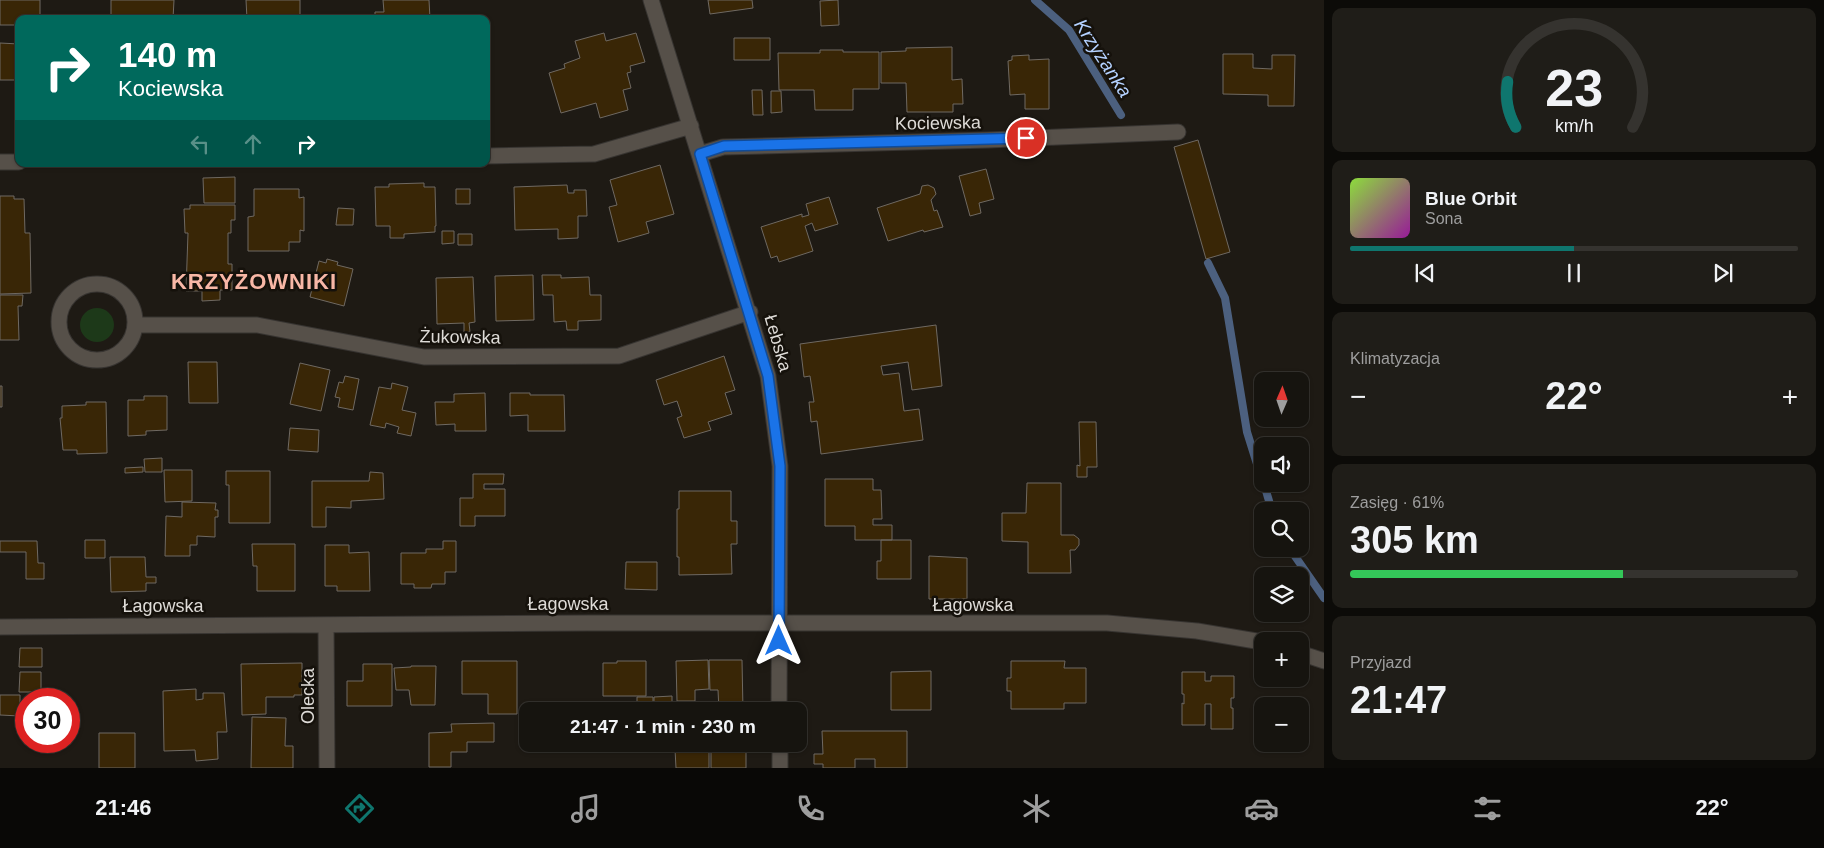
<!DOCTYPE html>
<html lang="pl">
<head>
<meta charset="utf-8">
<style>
  :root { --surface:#16140f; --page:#1f1d18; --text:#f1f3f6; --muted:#9e9e9e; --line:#35332f; --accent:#0f766e }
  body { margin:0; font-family:Helvetica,sans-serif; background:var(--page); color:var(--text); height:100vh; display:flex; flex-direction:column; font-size:19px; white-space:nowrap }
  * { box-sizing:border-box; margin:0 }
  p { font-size:16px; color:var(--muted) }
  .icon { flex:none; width:28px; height:28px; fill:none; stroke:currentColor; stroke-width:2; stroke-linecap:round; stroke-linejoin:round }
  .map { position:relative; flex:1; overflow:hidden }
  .details { display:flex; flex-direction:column; gap:8px; padding:8px; background:#0c0b08; width:500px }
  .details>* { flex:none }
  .guide { position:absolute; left:15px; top:15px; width:475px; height:152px; border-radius:10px; box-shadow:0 1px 4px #0004,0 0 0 1px var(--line); background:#00695c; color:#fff; overflow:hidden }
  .needle { width:32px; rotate:2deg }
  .tools { position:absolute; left:1254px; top:372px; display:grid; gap:10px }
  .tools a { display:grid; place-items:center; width:55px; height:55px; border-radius:10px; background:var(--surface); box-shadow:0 1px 4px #0004,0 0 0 1px var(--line); font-size:25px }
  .speed { position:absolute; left:15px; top:688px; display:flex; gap:10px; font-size:25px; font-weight:700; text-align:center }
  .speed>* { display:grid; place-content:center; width:65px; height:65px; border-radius:50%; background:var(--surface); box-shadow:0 1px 4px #0004,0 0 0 1px var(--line); line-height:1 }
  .speed .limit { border:8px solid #d22; background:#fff; color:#111 }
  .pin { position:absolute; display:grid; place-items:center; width:42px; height:42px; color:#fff; margin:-21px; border:2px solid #fff; border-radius:50%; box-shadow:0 1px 5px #0007 }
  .me { position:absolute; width:55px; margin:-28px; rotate:0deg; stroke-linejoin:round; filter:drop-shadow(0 0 4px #0008) }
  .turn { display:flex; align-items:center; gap:18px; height:105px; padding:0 20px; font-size:22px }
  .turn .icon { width:65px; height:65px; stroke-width:2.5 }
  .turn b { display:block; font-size:35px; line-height:42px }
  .lanes { display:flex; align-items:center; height:48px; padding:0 20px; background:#0003; justify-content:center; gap:25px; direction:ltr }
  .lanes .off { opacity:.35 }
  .big { font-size:38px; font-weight:600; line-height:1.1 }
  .details .card { flex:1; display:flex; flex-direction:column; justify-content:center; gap:8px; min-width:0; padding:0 18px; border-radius:10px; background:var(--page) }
  .details .dial { align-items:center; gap:0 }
  .dial svg { height:130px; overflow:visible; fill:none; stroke:var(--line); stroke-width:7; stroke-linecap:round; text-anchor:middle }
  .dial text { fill:var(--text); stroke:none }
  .song { display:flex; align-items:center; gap:15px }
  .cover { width:60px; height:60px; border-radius:8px; background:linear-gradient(135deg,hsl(90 70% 55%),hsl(300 70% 35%)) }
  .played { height:5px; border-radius:2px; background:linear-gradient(90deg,var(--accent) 50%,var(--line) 50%) }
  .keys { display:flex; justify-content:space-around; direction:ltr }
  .heat { display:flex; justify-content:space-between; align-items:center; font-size:28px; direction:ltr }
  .charge { height:8px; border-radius:4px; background:linear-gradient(90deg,#34c759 61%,var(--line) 0) }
  .trip { position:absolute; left:519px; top:702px; width:288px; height:50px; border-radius:10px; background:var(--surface); box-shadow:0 1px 4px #0004,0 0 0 1px var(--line); font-weight:600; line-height:50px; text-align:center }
  .tab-bar { display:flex; height:80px; justify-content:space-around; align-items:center; background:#090806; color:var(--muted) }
  .tab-bar .icon { width:35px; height:35px }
  .tab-bar .selected { color:var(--accent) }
  .tab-bar b { font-size:22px; color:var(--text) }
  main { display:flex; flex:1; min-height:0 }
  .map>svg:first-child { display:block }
  .green { fill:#1d3919 }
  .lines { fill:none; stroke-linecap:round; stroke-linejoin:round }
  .stream { stroke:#4c607f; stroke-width:8 }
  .building { fill:#392606; stroke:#6f6962 }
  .street-casing { stroke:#373431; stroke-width:17 }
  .street { stroke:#565049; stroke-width:15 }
  .route-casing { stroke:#114b97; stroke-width:12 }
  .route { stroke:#1a73e8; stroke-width:9 }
  .labels { text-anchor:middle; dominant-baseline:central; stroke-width:5; stroke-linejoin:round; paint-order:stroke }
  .street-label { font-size:18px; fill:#dedbd7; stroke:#15110b }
  .water-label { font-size:19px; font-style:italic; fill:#b4d1ff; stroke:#15110b }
  .district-label { font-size:22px; font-weight:bold; letter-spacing:1px; fill:#f8b7a6; stroke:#15110b }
</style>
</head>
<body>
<main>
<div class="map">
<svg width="1324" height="768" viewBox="0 0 1324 768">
  <rect width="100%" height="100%" fill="#1e1a14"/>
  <path class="green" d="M80 325a17 17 0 1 1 34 0a17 17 0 1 1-34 0Z"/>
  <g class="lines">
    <path class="stream" d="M1035,0l34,30 52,85
      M1208,263l17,35 22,134 15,48
      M1264,484l8,27
      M1290,549l34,49"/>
  </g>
  <path class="building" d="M0,0h40v19h-21v6h-19z
    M111,0h63l-1,19h-62z
    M246,0h54v18l-53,1z
    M383,0h46l1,19h-55v-7h9z
    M708,0h44l1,8 -43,6z
    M838,0l1,25 -18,1 -1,-25z
    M604,33l2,8 30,-8 9,29 -15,4 1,6 -4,1 4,15 -8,2 5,20 -28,8 -4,-15 -35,10 -12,-40 16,-5 -1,-4 16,-6 -5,-17z
    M734,38h36v22h-36z
    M0,43l19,1v36h-19z
    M952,47v33l10,-1 1,25h-10v8h-46l-1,-29h-25v-31l25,-1v-3z
    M820,50h23v2h36v37h-26v21h-38l-1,-20h-35l-1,-37h42z
    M1223,54h30v14l19,1v-14h23l-1,51h-26v-11l-45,-1z
    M1029,55v5l20,-1v50h-24v-15l-15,1 -2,-34 4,-1v-4z
    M752,90h10l1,25h-10z
    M771,91h10l1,21 -11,1z
    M1198,140l32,112 -24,7 -32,-112z
    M660,165l14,49 -28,8 3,11 -31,9 -9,-35 8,-2 -7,-25z
    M986,169l8,30 -15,4 2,10 -11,3 -11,-40z
    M235,177v26h-31l-1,-25z
    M424,183v4h11l1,39h-1v6l-31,2v4h-14v-12h-14l-1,-39h14v-3z
    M567,185l1,8h6v-3h12l1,26h-9v22l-20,1v-10l-43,1 -1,-43z
    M928,185l6,3 2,6 -5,6 3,11 3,-1 6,17 -19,5 -1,-2 -35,11 -11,-33 43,-14 2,-8z
    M254,189h45v9l5,-1v34l-4,-1v12h-11v9h-41v-34l6,-1z
    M456,189h14v15h-14z
    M0,196h14v3h10l1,34h5l1,60 -31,1z
    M829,197l9,27 -23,7 -3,-8 -7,3 8,25 -34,11 -2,-6 -6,2 -10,-31 41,-13v3l7,-2 -3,-11z
    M190,205h45v15h-4v13h-3v31h4v26h-12v10l-18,1v-10h-16l2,-58h-3l-1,-24h6z
    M338,208l16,1 -1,16h-17z
    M442,231h12v12l-12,1z
    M458,234h14v11h-14z
    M327,259l11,3 -1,3 16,4 -9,37 -34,-9 9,-36 7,2z
    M533,275l1,45 -38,1 -1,-45z
    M542,275h19v3l28,-1 1,18h11v25l-23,1v9h-11l-1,-9 -12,1 -1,-27h-10z
    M473,277l2,45 -6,1 1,9h-6v-9l-27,1 -1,-46z
    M0,295h23l-1,11h-4l1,34h-19z
    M936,325l6,61 -30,4 -4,-28 -27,4 2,9 16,-2 5,38 15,-2 4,31 -102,14 -4,-33 -6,1 -2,-20h5l-4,-26 -6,1 -4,-33z
    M724,356l11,34 -10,3 7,21 -24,8 3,8 -27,8 -7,-20 5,-2 -5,-15 -13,4 -8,-25z
    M188,362h29l1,41h-29z
    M300,363l30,7 -9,41 -31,-7z
    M345,376l14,3 -6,31 -15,-3 2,-9 -5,-1 4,-15 4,1z
    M392,383l16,4 -6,23 14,3 -5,23 -14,-3 2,-6 -13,-4 -1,5 -15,-3 9,-38 12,2z
    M0,386h2v21h-2z
    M485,393l1,38h-31v-7l-19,1 -1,-23h19v-8z
    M510,393h20v2h34l1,36h-37v-16l-18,1z
    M144,396h23v34l-21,1v4l-18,1v-36h16z
    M86,402h20l1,51 -30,1v-4h-14l-3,-32h2v-12l24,-1z
    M1079,422h17l1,45h-10v10h-10v-12l3,1z
    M290,428l29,2 -1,22 -30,-2z
    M162,458v14h-17l-1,-13z
    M143,467v5l-18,1v-5z
    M164,470h28v31l-27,1z
    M226,471h44v52h-41v-38h-3z
    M370,472l13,1 1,26 -33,2v7l-25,-1v20h-14v-46h57z
    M473,474h31l-1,10h-19v5h21v27h-30v10h-15v-28h13z
    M825,479h48v11h8l1,29h-9v6h19v15h-37v-14h-30z
    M1027,483h34v52h13l5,4v6l-4,5h-5l1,23h-43v-31l-26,-1v-28h24z
    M679,491h52v30h6v23h-6l1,30 -53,1v-18h-2v-48h2z
    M182,502l34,1 -1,7h3v7h-3v20l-18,-1v9h-7v11h-25l1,-40 16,1z
    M85,540h20v18h-20z
    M881,540h30v39h-34v-18h4z
    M0,541h37l1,22h6v16h-18v-27h-26z
    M443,541h13v31h-11v12h-13l-1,4h-17v-4h-13v-31h25v-4h17z
    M252,544h43v47h-38v-25h-4z
    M325,545h24v8l20,-1 1,39h-33v-5h-12z
    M929,556l38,2v41h-38z
    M110,557h35l1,20h10v6h-10v8l-35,1z
    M626,562h31v28l-32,-1z
    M20,648h22v19h-23z
    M708,660l1,29 -14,1v11h-18l-1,-40z
    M709,660h33l1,51h-24l-1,-21h-8z
    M462,661h55v53h-29v-20h-26z
    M617,661h29v35h-43v-33h14z
    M1011,661h54l-1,7h22v35h-22v6h-53v-18h-4v-13h4z
    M302,663v32h-8v2h-28v17l-24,1 -1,-51z
    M363,664h29v42h-45v-25h16z
    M411,666h25l-1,39h-24l-2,-15h-13l-2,-22 17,-1z
    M931,671v39h-40v-38z
    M20,672h21v20h-22z
    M1182,672h23v9h6v-5h23v22h-3v10h2v21h-22v-25h-6v21h-23v-22l2,1v-10h-2z
    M196,689v11l7,-1v-6h21l3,39h-10l1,27 -22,2 -1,-11 -31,1 -1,-60z
    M0,695h20v21l-20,-1z
    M672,696v15h-18v-14z
    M637,697h16v14h-16z
    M252,717l34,1 -1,28h8v22h-42z
    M494,723v19h-27v10h-16v15h-22v-34l23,-1 -1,-8z
    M822,731h85v37h-32v-9h-20v9h-32v-4h-9v-10h9z
    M99,733h36v35h-36z
    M721,744l25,1v23h-35v-22h10z
    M693,746h16v22h-33l-1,-19h18z"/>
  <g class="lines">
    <g class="street-casing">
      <path id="street" d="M651,0l117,376 12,90 -1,245
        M700,154l23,-7 265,-7 190,-8
        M486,156l108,-2 97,-28
        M0,162h19
        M59 322a38 38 0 1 1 76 0a38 38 0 1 1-76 0Z
        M135,325h122l167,32 195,-1 131,-44
        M326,625l1,143
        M0,627l588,-4h519l90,8 65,11
        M1300,653l24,8
        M780,744v24"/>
    </g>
    <use href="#street" class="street"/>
  </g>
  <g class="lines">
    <g class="route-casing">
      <path id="route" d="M779,641l1,-175 -12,-90 -68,-222 24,-8 302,-8"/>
    </g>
    <use href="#route" class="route"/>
  </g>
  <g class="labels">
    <g class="street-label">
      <text transform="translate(938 123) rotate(-1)">Kociewska</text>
      <text transform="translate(460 337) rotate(1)">Żukowska</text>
      <text transform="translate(778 343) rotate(74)">Łebska</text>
      <text x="568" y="604">Łagowska</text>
      <text x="973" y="605">Łagowska</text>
      <text x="163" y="606">Łagowska</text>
      <text transform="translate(308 696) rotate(-90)">Olecka</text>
    </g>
    <g class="water-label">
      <text transform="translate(1103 58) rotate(57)">Krzyżanka</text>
    </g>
    <g class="district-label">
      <text x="254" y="281">KRZYŻOWNIKI</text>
    </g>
  </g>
</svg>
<div class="tools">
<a><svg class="needle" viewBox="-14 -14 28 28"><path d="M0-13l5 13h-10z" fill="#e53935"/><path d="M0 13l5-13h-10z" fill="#9e9e9e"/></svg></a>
<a><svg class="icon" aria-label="sound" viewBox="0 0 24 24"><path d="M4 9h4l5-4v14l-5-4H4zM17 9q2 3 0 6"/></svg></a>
<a><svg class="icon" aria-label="search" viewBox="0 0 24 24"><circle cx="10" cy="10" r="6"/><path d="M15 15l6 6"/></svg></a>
<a><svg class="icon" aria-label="layers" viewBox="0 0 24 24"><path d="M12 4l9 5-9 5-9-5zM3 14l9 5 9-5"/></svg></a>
<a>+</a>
<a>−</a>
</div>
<div class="speed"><div class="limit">30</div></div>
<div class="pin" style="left:1026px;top:138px;background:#d93025"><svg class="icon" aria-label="arrive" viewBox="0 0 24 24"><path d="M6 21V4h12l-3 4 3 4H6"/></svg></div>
<svg class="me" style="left:779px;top:641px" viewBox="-20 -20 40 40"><path d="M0-17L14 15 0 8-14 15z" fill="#1a73e8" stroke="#fff" stroke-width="4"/></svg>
<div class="trip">21:47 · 1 min · 230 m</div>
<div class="guide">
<div class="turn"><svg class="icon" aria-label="right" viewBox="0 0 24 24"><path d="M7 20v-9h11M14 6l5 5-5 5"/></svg><div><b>140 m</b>Kociewska</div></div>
<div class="lanes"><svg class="icon off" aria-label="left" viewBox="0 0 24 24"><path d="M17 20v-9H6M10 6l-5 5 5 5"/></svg><svg class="icon off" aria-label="ahead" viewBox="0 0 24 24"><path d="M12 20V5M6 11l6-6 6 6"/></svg><svg class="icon" aria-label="right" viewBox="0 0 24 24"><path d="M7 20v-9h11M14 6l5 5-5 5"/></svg></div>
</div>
</div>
<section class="details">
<div class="card dial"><svg viewBox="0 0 100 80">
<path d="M14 69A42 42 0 1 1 86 69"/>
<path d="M14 69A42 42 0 0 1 9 41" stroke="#0f766e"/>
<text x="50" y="56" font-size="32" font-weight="700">23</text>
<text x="50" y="72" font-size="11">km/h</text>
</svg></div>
<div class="card">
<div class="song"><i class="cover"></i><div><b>Blue Orbit</b><p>Sona</p></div></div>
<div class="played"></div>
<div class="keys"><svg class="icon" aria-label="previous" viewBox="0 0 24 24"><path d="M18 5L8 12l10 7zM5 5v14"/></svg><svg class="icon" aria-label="pause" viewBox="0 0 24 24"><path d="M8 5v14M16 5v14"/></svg><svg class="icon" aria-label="next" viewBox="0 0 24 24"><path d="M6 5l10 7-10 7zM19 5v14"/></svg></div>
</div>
<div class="card"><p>Klimatyzacja</p>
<div class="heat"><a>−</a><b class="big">22°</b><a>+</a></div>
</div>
<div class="card"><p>Zasięg · 61%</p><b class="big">305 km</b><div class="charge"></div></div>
<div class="card"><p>Przyjazd</p><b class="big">21:47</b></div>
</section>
</main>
<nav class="tab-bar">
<b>21:46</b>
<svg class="icon selected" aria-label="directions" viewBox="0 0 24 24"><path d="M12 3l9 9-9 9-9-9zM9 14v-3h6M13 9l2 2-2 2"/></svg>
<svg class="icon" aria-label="music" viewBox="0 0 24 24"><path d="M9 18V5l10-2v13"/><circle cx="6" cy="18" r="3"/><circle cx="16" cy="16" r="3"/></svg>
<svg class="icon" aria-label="phone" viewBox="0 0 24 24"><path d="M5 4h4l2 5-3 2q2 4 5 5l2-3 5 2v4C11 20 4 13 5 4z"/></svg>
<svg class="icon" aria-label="climate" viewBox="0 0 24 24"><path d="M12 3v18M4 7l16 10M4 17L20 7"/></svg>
<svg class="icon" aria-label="car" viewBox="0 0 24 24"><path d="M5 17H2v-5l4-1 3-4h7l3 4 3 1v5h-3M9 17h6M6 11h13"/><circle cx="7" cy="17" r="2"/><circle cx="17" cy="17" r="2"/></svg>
<svg class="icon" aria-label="filters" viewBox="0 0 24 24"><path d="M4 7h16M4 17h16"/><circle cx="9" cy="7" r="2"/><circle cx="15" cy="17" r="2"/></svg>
<b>22°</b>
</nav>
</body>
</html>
